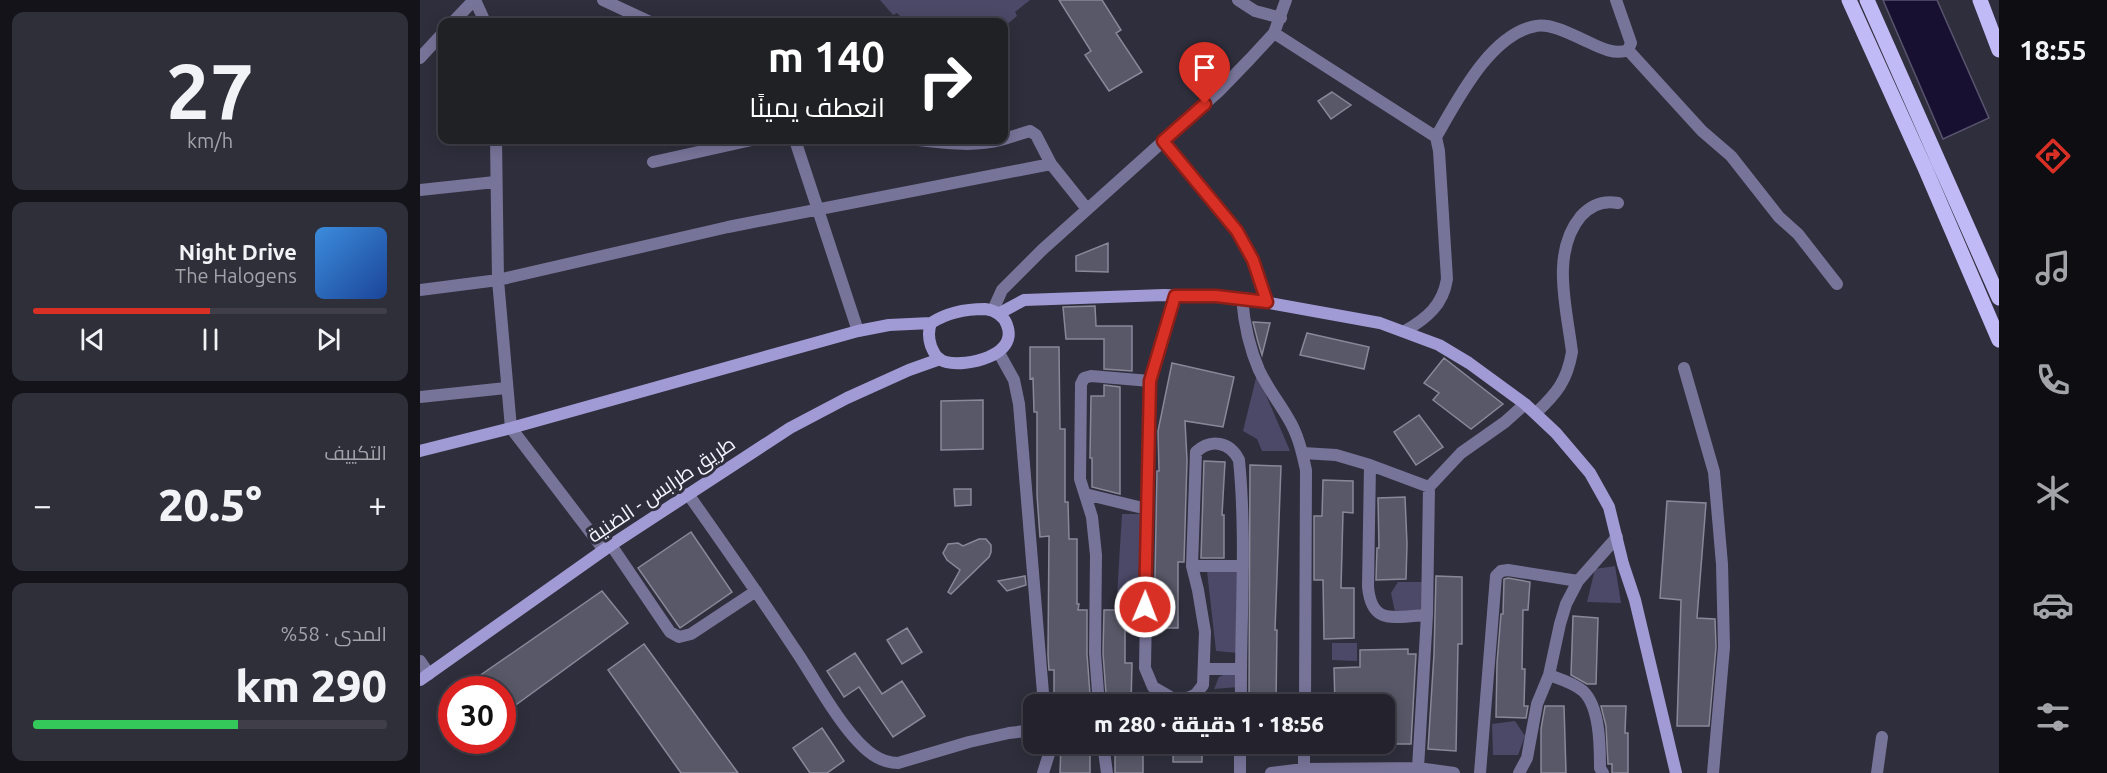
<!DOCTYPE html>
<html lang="ar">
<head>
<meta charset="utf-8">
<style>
  :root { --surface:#23222d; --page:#2f2f39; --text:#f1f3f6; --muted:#a3a4aa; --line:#403f49; --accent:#d93025 }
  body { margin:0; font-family:Ubuntu,Cairo,sans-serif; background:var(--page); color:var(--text); direction:rtl; height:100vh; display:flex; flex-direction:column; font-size:22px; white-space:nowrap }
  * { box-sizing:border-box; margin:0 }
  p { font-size:20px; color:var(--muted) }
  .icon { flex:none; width:33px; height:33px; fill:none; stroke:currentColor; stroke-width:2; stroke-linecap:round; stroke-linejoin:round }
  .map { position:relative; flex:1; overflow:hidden; direction:ltr }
  .side { display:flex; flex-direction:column; gap:12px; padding:12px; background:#131319; width:420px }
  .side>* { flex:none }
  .hud { position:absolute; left:18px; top:18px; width:570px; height:126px; border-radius:12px; box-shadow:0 3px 15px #0003,0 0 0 2px var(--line); direction:rtl; background:#202124; color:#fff; overflow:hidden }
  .speed { position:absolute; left:18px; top:676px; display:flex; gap:12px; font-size:30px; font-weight:700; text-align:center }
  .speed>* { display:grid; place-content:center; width:78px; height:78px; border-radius:50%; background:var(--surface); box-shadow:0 3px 15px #0003,0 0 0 2px var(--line); line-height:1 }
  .speed .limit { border:9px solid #d22; background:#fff; color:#111 }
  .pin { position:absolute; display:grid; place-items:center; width:51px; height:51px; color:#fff; margin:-62px -26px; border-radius:50% 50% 50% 0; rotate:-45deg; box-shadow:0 0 6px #0007 }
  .pin .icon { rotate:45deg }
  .me { position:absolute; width:66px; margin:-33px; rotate:1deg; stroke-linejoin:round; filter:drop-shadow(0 0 4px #0008) }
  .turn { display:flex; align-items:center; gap:21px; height:126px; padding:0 24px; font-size:27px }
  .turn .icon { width:78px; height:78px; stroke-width:2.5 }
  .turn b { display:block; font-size:42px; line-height:51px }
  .big { font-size:45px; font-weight:800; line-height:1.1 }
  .side .tile { flex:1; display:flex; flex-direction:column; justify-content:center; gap:9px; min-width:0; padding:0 21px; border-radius:12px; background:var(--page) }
  .side .dial { align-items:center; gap:0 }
  .dial b { font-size:78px; line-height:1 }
  .song { display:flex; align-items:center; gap:18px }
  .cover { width:72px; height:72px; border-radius:9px; background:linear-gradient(135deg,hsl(210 70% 55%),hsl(220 70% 35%)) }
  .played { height:6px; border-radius:3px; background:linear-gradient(90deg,var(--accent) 50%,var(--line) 50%) }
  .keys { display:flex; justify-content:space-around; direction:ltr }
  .heat { display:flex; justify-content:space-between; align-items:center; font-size:33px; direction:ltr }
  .charge { height:9px; border-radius:4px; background:linear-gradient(90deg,#34c759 58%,var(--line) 0) }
  .trip { position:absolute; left:603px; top:694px; width:372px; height:60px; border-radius:12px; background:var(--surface); box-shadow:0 3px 15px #0003,0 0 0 2px var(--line); font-weight:800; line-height:60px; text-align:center; direction:rtl }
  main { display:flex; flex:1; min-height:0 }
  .menu { display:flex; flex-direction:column; width:108px; justify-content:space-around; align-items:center; background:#0e0e12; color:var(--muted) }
  .menu .icon { width:42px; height:42px }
  .menu .active { color:var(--accent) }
  .menu b { font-size:27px; color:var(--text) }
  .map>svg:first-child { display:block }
  .green { fill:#4c4968 }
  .water { fill:#171031; stroke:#59546e; stroke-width:1.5 }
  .building { fill:#595868; stroke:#89889a; stroke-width:1.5 }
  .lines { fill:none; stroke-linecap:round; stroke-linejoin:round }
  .street { stroke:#777499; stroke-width:12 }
  .secondary { stroke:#a09bd5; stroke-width:12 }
  .primary { stroke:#c0bbf6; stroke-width:15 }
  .route-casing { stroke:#8d1f18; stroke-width:15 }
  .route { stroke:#d93025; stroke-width:10 }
  .labels { text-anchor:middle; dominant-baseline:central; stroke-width:6; stroke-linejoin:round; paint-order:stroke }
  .street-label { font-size:20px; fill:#f4f4fe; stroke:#2f2e3c }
</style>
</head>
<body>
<main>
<nav class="menu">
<b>18:55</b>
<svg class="icon active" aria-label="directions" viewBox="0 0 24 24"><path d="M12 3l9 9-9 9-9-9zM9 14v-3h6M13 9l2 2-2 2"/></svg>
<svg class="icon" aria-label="music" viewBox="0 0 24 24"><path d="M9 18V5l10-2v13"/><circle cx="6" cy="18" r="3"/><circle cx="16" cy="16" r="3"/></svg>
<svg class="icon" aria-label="phone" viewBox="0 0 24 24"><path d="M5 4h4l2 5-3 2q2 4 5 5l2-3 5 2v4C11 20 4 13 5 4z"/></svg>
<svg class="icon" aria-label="climate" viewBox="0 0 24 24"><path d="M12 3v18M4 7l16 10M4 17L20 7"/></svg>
<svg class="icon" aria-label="car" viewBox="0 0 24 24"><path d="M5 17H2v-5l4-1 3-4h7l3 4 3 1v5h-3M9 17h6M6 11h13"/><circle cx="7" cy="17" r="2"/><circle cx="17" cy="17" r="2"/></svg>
<svg class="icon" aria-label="filters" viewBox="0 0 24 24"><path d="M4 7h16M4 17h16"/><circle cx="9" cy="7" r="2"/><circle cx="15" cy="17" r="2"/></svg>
</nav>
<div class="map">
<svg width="1579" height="773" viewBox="0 0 1579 773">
  <rect width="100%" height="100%" fill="#2f2e3c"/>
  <path class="green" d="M460,0h150l-15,12 2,4 -13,11v-5h-108l4,-6 -3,-3 -4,2z
    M837,374l33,77h-28l-5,-12 -14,-8z
    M702,514h20l-2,84 -23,-2z
    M1195,566l6,37 -34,-1 8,-33z
    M787,571l33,1 -2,81 -22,-2z
    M978,582h27l-1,30h-29l-4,-19z
    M912,643h25v18l-25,-1z
    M809,672l9,4 1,11 -25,2 5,-12z
    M1095,721l10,15 -7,19h-25l-1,-31z"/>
  <path class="water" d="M1463,0h54l52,118 -46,21z"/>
  <path class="building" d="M639,0h43l19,30 -5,3 26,39 -33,19 -24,-36 6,-4z
    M912,92l19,13 -20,14 -13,-18z
    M688,243v29l-32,-1v-15z
    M675,306l1,20h36v45l-28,-2v-30h-38l-3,-32z
    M833,322l17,1 -8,32 -4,-13z
    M887,333l62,14 -5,22 -64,-14z
    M610,347h29l1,82h5v73h3l1,37h8v65h2l-1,6h9v44l3,40h-10v11h-26v-35h-5l-1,-15 1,-119 -9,1 -3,-42v-83h-3l-1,-34 -3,1z
    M1024,358l59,46 -32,25 -38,-29 6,-7 -15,-10z
    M752,363l62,14 -11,50 -38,-6 2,39 -3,102h-6v66h-24l3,-157h2l-1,-40z
    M684,385l16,2v107l-28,-7v-29h-2l1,-62h13z
    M563,400v49l-42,1v-49z
    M999,415l24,32 -27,18 -22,-33z
    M784,461l21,1 -3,53h2v43h-23z
    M830,465l31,1 -6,164h2l-1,73 -27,-1z
    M903,480l30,1v32l-10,-1 -2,76h13v50l-30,1 -1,-59h-9v-64h8z
    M534,489h17v16l-16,1z
    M985,497l2,47 -1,35 -30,1 1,-32h2l-1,-50z
    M1247,501l39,2 -9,115 18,1 1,28 -7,79h-32l4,-126 -21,-2z
    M271,532l41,60 -52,36 -42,-60z
    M559,539h7l5,6v7l-2,5 -38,37 -3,-2 12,-22 -13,-10 -4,-7 5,-9 10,-1 5,3z
    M605,576l1,9 -19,6 -9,-10z
    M1016,576l26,1v67h-4l-2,107 -28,-2 6,-95z
    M1088,578l22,4 -2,28h-5l-1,59h3l-1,37h4l-2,12 -30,-1 1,-54 4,-49h2l1,-35z
    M182,591l26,32 -126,92v-25h-43z
    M684,610h21v53h7l-1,42h-18v-11h-7l-3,-41z
    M1153,616l25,2 -2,66h-9l-16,-9z
    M487,628l15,24 -20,12 -15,-24z
    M224,644l94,129h-57l-73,-103z
    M988,649v5h8l-5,90h-27v-39h-49l-1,-37 26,-1v-17z
    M435,653l27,41 20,-13 23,35 -32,21 -34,-50 -15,10 -17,-26z
    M1125,706h19l2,67h-25v-44z
    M1181,706h25l-1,27h3v40h-16v-9h-4l-2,-38z
    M402,728l22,33 -17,12h-17l-17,-25z
    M641,744h29v29h-30z
    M695,744h25l-1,10h4v19h-28z
    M753,744h29v18h-29z"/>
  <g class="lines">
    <path class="street" d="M55,0l10,22
      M183,0l47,22
      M818,0l17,11 26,7
      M33,22l21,-22
      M854,33l162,104 3,14 8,128c-4,26 -20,39 -42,52
      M1208,50l74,81 29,25 48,61 19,17 39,50
      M0,58l22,-24
      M1016,137c21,-36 54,-103 100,-111 14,-3 35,8 48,14 13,6 30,16 44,10l3,-7 -15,-43
      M584,139l26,-8 6,4 15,29
      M76,140l2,140 13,148 93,122
      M375,140l63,191
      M498,140c28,3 56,7 83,0
      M743,141l74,90 16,29 14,42
      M233,162l99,-22
      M0,190l75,-8
      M0,290l78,-10 230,-53 323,-63 36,45
      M822,298c2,25 7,49 17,72 8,17 19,31 29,48 10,16 14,34 18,52l-1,235
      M573,310l9,-20 40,-40 177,-159 31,-32 24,-26 12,-33
      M579,353l15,27 5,24 25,301
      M1264,368l30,104 8,92 2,83 -11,126
      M730,381l25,-85
      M0,397l86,-9
      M1116,413c21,-20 31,-32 36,-61 -5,-43 -22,-99 9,-136 10,-11 22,-16 37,-13
      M883,453l33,2 34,10 59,22 32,-34 44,-31 20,-18
      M950,465l-2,122c4,40 27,29 59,28
      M268,494c36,51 72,102 106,154 20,29 36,62 59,88 12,14 26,27 45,27l71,-21 40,-9 25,-3
      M665,494l62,15
      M191,545l59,87 9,5 12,-3 65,-43
      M772,566h51
      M0,661l9,13
      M784,669h35
      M1129,675c11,4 25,8 34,16 17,16 17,55 17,77l3,5
      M679,705l-4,-52 1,-98 -4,-38 -12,-38 1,-95 3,-6 7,-2 59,5 -5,287 8,19 19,11 9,1 9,-2 6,-3 7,-9 2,-53 -7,-42 -6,-24 4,-114c15,-14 34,-10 43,8 8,81 1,163 2,245
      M683,744l4,29
      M998,768l9,-153 2,-128
      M884,769v-25
      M623,773l6,-19v-10
      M820,773v-29
      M851,773l33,-4 114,-1 36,5
      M1060,773l16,-197 5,-5 7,-1 70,11
      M1099,773l8,-15 10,-54 12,-29 11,-51 6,-20 12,-23 39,-44
      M1457,773l5,-36"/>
    <path class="secondary" d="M565,309c10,1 19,7 22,16 12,31 -41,42 -61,37 -9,-2 -12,-9 -15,-16 -3,-9 -3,-15 0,-23 17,-11 35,-14 54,-14z
      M578,314l26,-14 140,-5 78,3 138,25 59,22 30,18 56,41 31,29 34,40 19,34 14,57 12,36 41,173
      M0,451l91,-23 347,-97 31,-6 42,-2
      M0,680l191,-135 179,-117 57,-30 62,-28 31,-11"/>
    <path class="primary" d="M1429,0l76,168 74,172
      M1447,0l132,298
      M1560,0l19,50"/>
  </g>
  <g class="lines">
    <g class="route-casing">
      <path id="route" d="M725,607l5,-226 25,-85h41l51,6 -14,-42 -16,-29 -74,-90 42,-37"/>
    </g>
    <use href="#route" class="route"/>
  </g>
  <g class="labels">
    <g class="street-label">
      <text transform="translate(241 489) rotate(-34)">طريق طرابس - الضنية</text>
    </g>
  </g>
</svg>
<div class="speed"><div class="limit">30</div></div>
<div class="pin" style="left:785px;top:104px;background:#d93025"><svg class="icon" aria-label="arrive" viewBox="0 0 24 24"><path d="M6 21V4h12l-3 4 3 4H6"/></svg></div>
<svg class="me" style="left:725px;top:607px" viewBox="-20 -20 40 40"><circle r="17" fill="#d93025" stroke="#fff" stroke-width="3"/><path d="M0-11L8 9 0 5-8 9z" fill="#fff"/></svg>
<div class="trip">18:56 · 1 دقيقة · 280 m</div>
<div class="hud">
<div class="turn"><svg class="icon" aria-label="right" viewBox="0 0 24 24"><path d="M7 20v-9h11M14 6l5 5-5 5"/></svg><div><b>140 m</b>انعطف يمينًا</div></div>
</div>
</div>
<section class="side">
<div class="tile dial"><b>27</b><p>km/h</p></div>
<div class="tile">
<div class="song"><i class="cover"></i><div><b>Night Drive</b><p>The Halogens</p></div></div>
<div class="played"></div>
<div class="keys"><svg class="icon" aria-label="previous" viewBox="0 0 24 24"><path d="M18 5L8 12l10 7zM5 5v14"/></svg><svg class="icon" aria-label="pause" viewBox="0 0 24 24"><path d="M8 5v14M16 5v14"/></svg><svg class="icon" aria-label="next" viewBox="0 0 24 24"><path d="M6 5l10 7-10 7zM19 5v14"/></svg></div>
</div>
<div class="tile"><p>التكييف</p>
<div class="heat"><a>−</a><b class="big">20.5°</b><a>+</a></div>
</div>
<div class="tile"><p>المدى · 58%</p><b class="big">290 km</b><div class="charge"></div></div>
</section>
</main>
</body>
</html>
